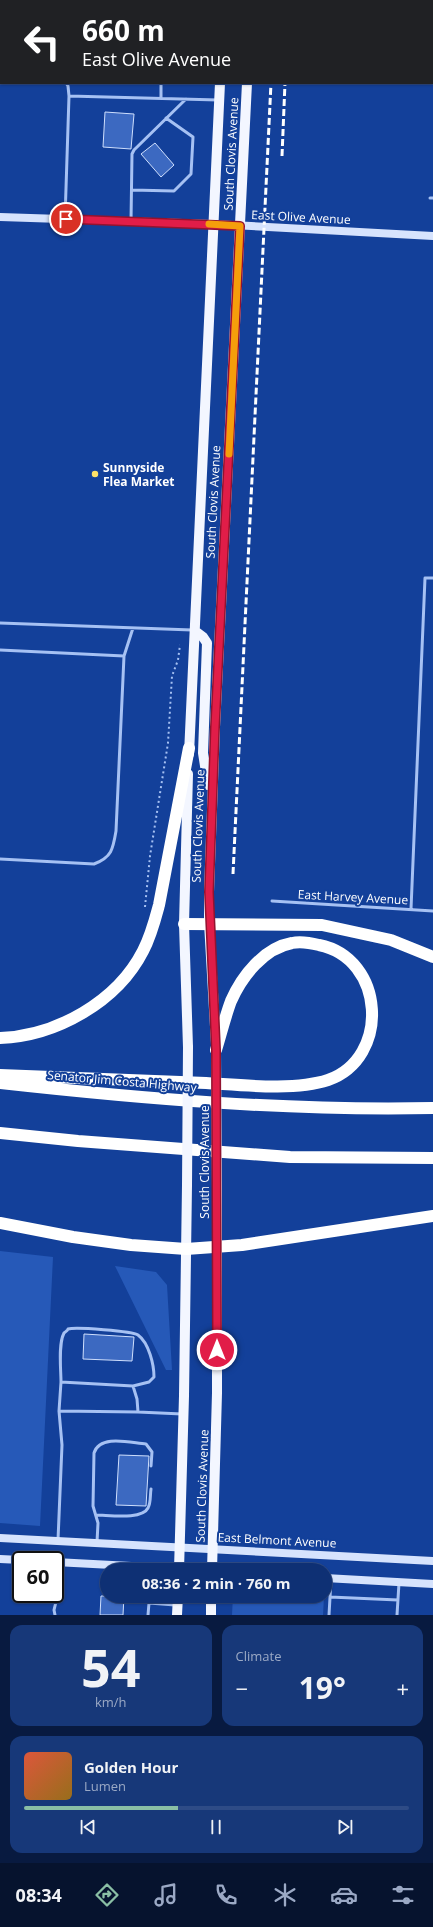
<!DOCTYPE html>
<html lang="en">
<head>
<meta charset="utf-8">
<style>
  :root { --surface:#0e3074; --page:#173879; --text:#f1f3f6; --muted:#9ba9c5; --line:#2e4b86; --accent:#8abfa5 }
  body { margin:0; font-family:"Open Sans",sans-serif; background:var(--page); color:var(--text); height:100vh; display:flex; flex-direction:column; font-size:15px; white-space:nowrap }
  * { box-sizing:border-box; margin:0 }
  p { font-size:13px; color:var(--muted) }
  .icon { flex:none; width:22px; height:22px; fill:none; stroke:currentColor; stroke-width:2; stroke-linecap:round; stroke-linejoin:round }
  .map { position:relative; height:1615px; overflow:hidden }
  .drawer { display:flex; flex-direction:column; gap:10px; padding:10px; background:#081a40; flex:1 }
  .drawer>* { flex:none }
  .guide { position:absolute; left:0px; top:0px; width:433px; height:84px; box-shadow:0 1px 3px #0004,0 0 0 1px var(--line); background:#202124; color:#fff; overflow:hidden }
  .speed { position:absolute; left:12px; top:1551px; display:flex; gap:8px; font-size:20px; font-weight:700; text-align:center }
  .speed>* { display:grid; place-content:center; width:52px; height:52px; border-radius:50%; background:var(--surface); box-shadow:0 1px 3px #0004,0 0 0 1px var(--line); line-height:1 }
  .speed .limit { border:2px solid #111; border-radius:6px; background:#fff; color:#111 }
  .pin { position:absolute; display:grid; place-items:center; width:34px; height:34px; color:#fff; margin:-17px; border:2px solid #fff; border-radius:50%; box-shadow:0 1px 4px #0007 }
  .me { position:absolute; width:44px; margin:-22px; rotate:0deg; stroke-linejoin:round; filter:drop-shadow(0 0 3px #0008) }
  .turn { display:flex; align-items:center; gap:14px; height:84px; padding:0 16px; font-size:18px }
  .turn .icon { width:52px; height:52px; stroke-width:2.5 }
  .turn b { display:block; font-size:28px; line-height:34px }
  .big { font-size:30px; font-weight:700; line-height:1.1 }
  .drawer .tile { flex:1; display:flex; flex-direction:column; justify-content:center; gap:6px; min-width:0; padding:0 14px; border-radius:12px; background:var(--page) }
  .drawer .dial { align-items:center; gap:0 }
  .dial b { font-size:52px; line-height:1 }
  .song { display:flex; align-items:center; gap:12px }
  .cover { width:48px; height:48px; border-radius:6px; background:linear-gradient(135deg,hsl(10 70% 55%),hsl(40 70% 35%)) }
  .played { height:4px; border-radius:2px; background:linear-gradient(90deg,var(--accent) 40%,var(--line) 40%) }
  .keys { display:flex; justify-content:space-around; direction:ltr }
  .heat { display:flex; justify-content:space-between; align-items:center; font-size:22px; direction:ltr }
  .drawer .tiles { flex:1; display:grid; gap:10px; grid-template-columns:1fr 1fr }
  .tile:last-child { grid-column:span 2 }
  .trip { position:absolute; left:100px; top:1563px; width:232px; height:40px; border-radius:20px; background:var(--surface); box-shadow:0 1px 3px #0004,0 0 0 1px var(--line); font-weight:700; line-height:40px; text-align:center }
  .tab-bar { display:flex; height:64px; justify-content:space-around; align-items:center; background:#06132e; color:var(--muted) }
  .tab-bar .icon { width:28px; height:28px }
  .tab-bar .selected { color:var(--accent) }
  .tab-bar b { font-size:18px; color:var(--text) }
  .map>svg:first-child { display:block }
  .green { fill:#2659b8 }
  .building { fill:#3c69c1; stroke:#cfdffd }
  .lines { fill:none; stroke-linecap:round; stroke-linejoin:round }
  .path { stroke:#a6c1f3; stroke-width:2; stroke-dasharray:2 3; stroke-linecap:butt }
  .lane { stroke:#a6c1f3; stroke-width:3 }
  .secondary { stroke:#d6e3fd; stroke-width:8 }
  .primary { stroke:#f3f6ff; stroke-width:10 }
  .highway { stroke:#fff; stroke-width:12 }
  .rail { stroke:#fff; stroke-width:3; stroke-dasharray:7 3; stroke-linecap:butt }
  .primary-bridge { stroke:#f3f6ff; stroke-width:10 }
  .route-casing { stroke:#92132f; stroke-width:10 }
  .route { stroke:#e11d48; stroke-width:7 }
  .slow { stroke:#f59e0b; stroke-width:7 }
  .poi-dot { fill:#ffe369; stroke:#13409a; stroke-width:1.5 }
  .labels { text-anchor:middle; dominant-baseline:central; stroke-width:4; stroke-linejoin:round; paint-order:stroke }
  .street-label { font-size:12px; fill:#fff; stroke:#13409a }
  .poi-label { font-size:12px; font-weight:bold; fill:#fff; stroke:#13409a; text-anchor:start }
</style>
</head>
<body>
<div class="map">
<svg width="433" height="1615" viewBox="0 0 433 1615">
  <rect width="100%" height="100%" fill="#13409a"/>
  <path class="green" d="M85,0h126l-126,1z
    M0,1251l53,6 -13,269 -40,-3z
    M115,1266l41,6 11,13 5,85h-6z
    M233,1596h91l-1,19h-91z"/>
  <path class="building" d="M105,112l29,2 -3,35 -28,-2z
    M155,143l19,22 -13,12 -20,-23z
    M84,1334l50,3 -2,24 -49,-2z
    M119,1455l30,1 -3,50 -30,-1z
    M101,1596h23l-1,19h-23z"/>
  <g class="lines">
    <path class="path" d="M145,907l5,-51 18,-113 4,-67 6,-16 2,-15"/>
    <path class="lane" d="M99,0l7,1
      M184,1v-1
      M0,52l1,-15
      M0,74l1,2
      M66,83l2,3 1,10
      M161,98v-15
      M132,190l42,1 17,-17 2,-37 -27,-19
      M430,198h3
      M65,219l4,-123 149,4
      M131,221l1,-67 2,-4 52,-51
      M0,623l192,7
      M0,650l124,6 -8,175c-3,18 -4,26 -22,33l-94,-5
      M124,656l9,-28
      M272,901l161,10
      M411,909l14,-331h8
      M61,1382c0,-12 -3,-38 3,-49 0,0 4,-3 4,-4 8,-2 64,2 70,6 11,8 16,30 16,42l-5,5 -16,4
      M59,1411l79,1
      M96,1515c13,0 46,5 52,-7 3,-5 2,-13 3,-19
      M58,1540l4,-95 -3,-34 2,-29 72,4 4,13 1,13 44,2
      M97,1542l1,-19 -5,-17 1,-53c6,-19 37,-10 52,-9l6,8 -1,14
      M141,1596l8,7
      M330,1597l68,3
      M55,1615l-1,-5 8,-33 1,-13
      M148,1615l1,-12 26,2
      M329,1615l2,-35
      M397,1615l2,-32"/>
    <path class="secondary" d="M0,217l213,7 220,12
      M0,1538l433,23
      M0,1559l21,1
      M55,1562l152,8
      M325,1578l108,6"/>
    <path class="primary" d="M224,1v-1
      M251,1v-1
      M195,631l8,6 4,6 -4,110 5,32
      M189,754l31,-671
      M216,1044l-7,-121v-31l6,-165 32,-644
      M188,1047l-4,-123 4,-150
      M179,1570l5,-174 3,-211
      M212,1570l5,-177v-205
      M177,1615l1,-19
      M211,1615v-19"/>
    <path class="highway" d="M184,924l138,1 69,15 42,17
      M0,1038c56,-2 117,-36 143,-87 8,-15 12,-31 16,-46l30,-157
      M0,1075c69,3 138,6 206,8 35,2 89,8 122,-3 63,-22 57,-122 -9,-135 -8,-2 -18,-4 -27,-2 -28,5 -50,33 -61,58 -6,16 -10,33 -15,49
      M0,1083c144,16 288,28 433,25
      M0,1133l78,8 212,16 143,1
      M0,1223l73,14 58,8 55,4 56,-4 191,-29"/>
    <path class="rail" d="M275,1v-1
      M288,1v-1
      M282,156l3,-73
      M233,874l38,-791"/>
    <path class="primary-bridge" d="M216,1050l1,138
      M187,1185l1,-138"/>
  </g>
  <g class="lines">
    <g class="route-casing">
      <path id="route" d="M66,219l174,7 -25,501 -6,165 7,158 1,300"/>
    </g>
    <use href="#route" class="route"/>
    <path class="slow" d="M209,224l31,2 -11,228"/>
  </g>
  <circle class="poi-dot" cx="95" cy="474" r="4"/>
  <g class="labels">
    <g class="street-label">
      <text transform="translate(231 154) rotate(-87)">South Clovis Avenue</text>
      <text transform="translate(301 217) rotate(3)">East Olive Avenue</text>
      <text transform="translate(213 502) rotate(-87)">South Clovis Avenue</text>
      <text transform="translate(198 826) rotate(-88)">South Clovis Avenue</text>
      <text transform="translate(353 897) rotate(3)">East Harvey Avenue</text>
      <text transform="translate(122 1081) rotate(5)">Senator Jim Costa Highway</text>
      <text transform="translate(204 1162) rotate(-90)">South Clovis Avenue</text>
      <text transform="translate(202 1486) rotate(-88)">South Clovis Avenue</text>
      <text transform="translate(277 1540) rotate(3)">East Belmont Avenue</text>
    </g>
    <g class="poi-label">
      <text x="103" y="467">Sunnyside<tspan x="103" dy="14">Flea Market</tspan></text>
    </g>
  </g>
</svg>
<div class="speed"><div class="limit">60</div></div>
<div class="pin" style="left:66px;top:219px;background:#d93025"><svg class="icon" aria-label="arrive" viewBox="0 0 24 24"><path d="M6 21V4h12l-3 4 3 4H6"/></svg></div>
<svg class="me" style="left:217px;top:1350px" viewBox="-20 -20 40 40"><circle r="17" fill="#e11d48" stroke="#fff" stroke-width="3"/><path d="M0-11L8 9 0 5-8 9z" fill="#fff"/></svg>
<div class="trip">08:36 · 2 min · 760 m</div>
<div class="guide">
<div class="turn"><svg class="icon" aria-label="left" viewBox="0 0 24 24"><path d="M17 20v-9H6M10 6l-5 5 5 5"/></svg><div><b>660 m</b>East Olive Avenue</div></div>
</div>
</div>
<section class="drawer">
<div class="tiles">
<div class="tile dial"><b>54</b><p>km/h</p></div>
<div class="tile"><p>Climate</p>
<div class="heat"><a>−</a><b class="big">19°</b><a>+</a></div>
</div>
<div class="tile">
<div class="song"><i class="cover"></i><div><b>Golden Hour</b><p>Lumen</p></div></div>
<div class="played"></div>
<div class="keys"><svg class="icon" aria-label="previous" viewBox="0 0 24 24"><path d="M18 5L8 12l10 7zM5 5v14"/></svg><svg class="icon" aria-label="pause" viewBox="0 0 24 24"><path d="M8 5v14M16 5v14"/></svg><svg class="icon" aria-label="next" viewBox="0 0 24 24"><path d="M6 5l10 7-10 7zM19 5v14"/></svg></div>
</div>
</div>
</section>
<nav class="tab-bar">
<b>08:34</b>
<svg class="icon selected" aria-label="directions" viewBox="0 0 24 24"><path d="M12 3l9 9-9 9-9-9zM9 14v-3h6M13 9l2 2-2 2"/></svg>
<svg class="icon" aria-label="music" viewBox="0 0 24 24"><path d="M9 18V5l10-2v13"/><circle cx="6" cy="18" r="3"/><circle cx="16" cy="16" r="3"/></svg>
<svg class="icon" aria-label="phone" viewBox="0 0 24 24"><path d="M5 4h4l2 5-3 2q2 4 5 5l2-3 5 2v4C11 20 4 13 5 4z"/></svg>
<svg class="icon" aria-label="climate" viewBox="0 0 24 24"><path d="M12 3v18M4 7l16 10M4 17L20 7"/></svg>
<svg class="icon" aria-label="car" viewBox="0 0 24 24"><path d="M5 17H2v-5l4-1 3-4h7l3 4 3 1v5h-3M9 17h6M6 11h13"/><circle cx="7" cy="17" r="2"/><circle cx="17" cy="17" r="2"/></svg>
<svg class="icon" aria-label="filters" viewBox="0 0 24 24"><path d="M4 7h16M4 17h16"/><circle cx="9" cy="7" r="2"/><circle cx="15" cy="17" r="2"/></svg>
</nav>
</body>
</html>
